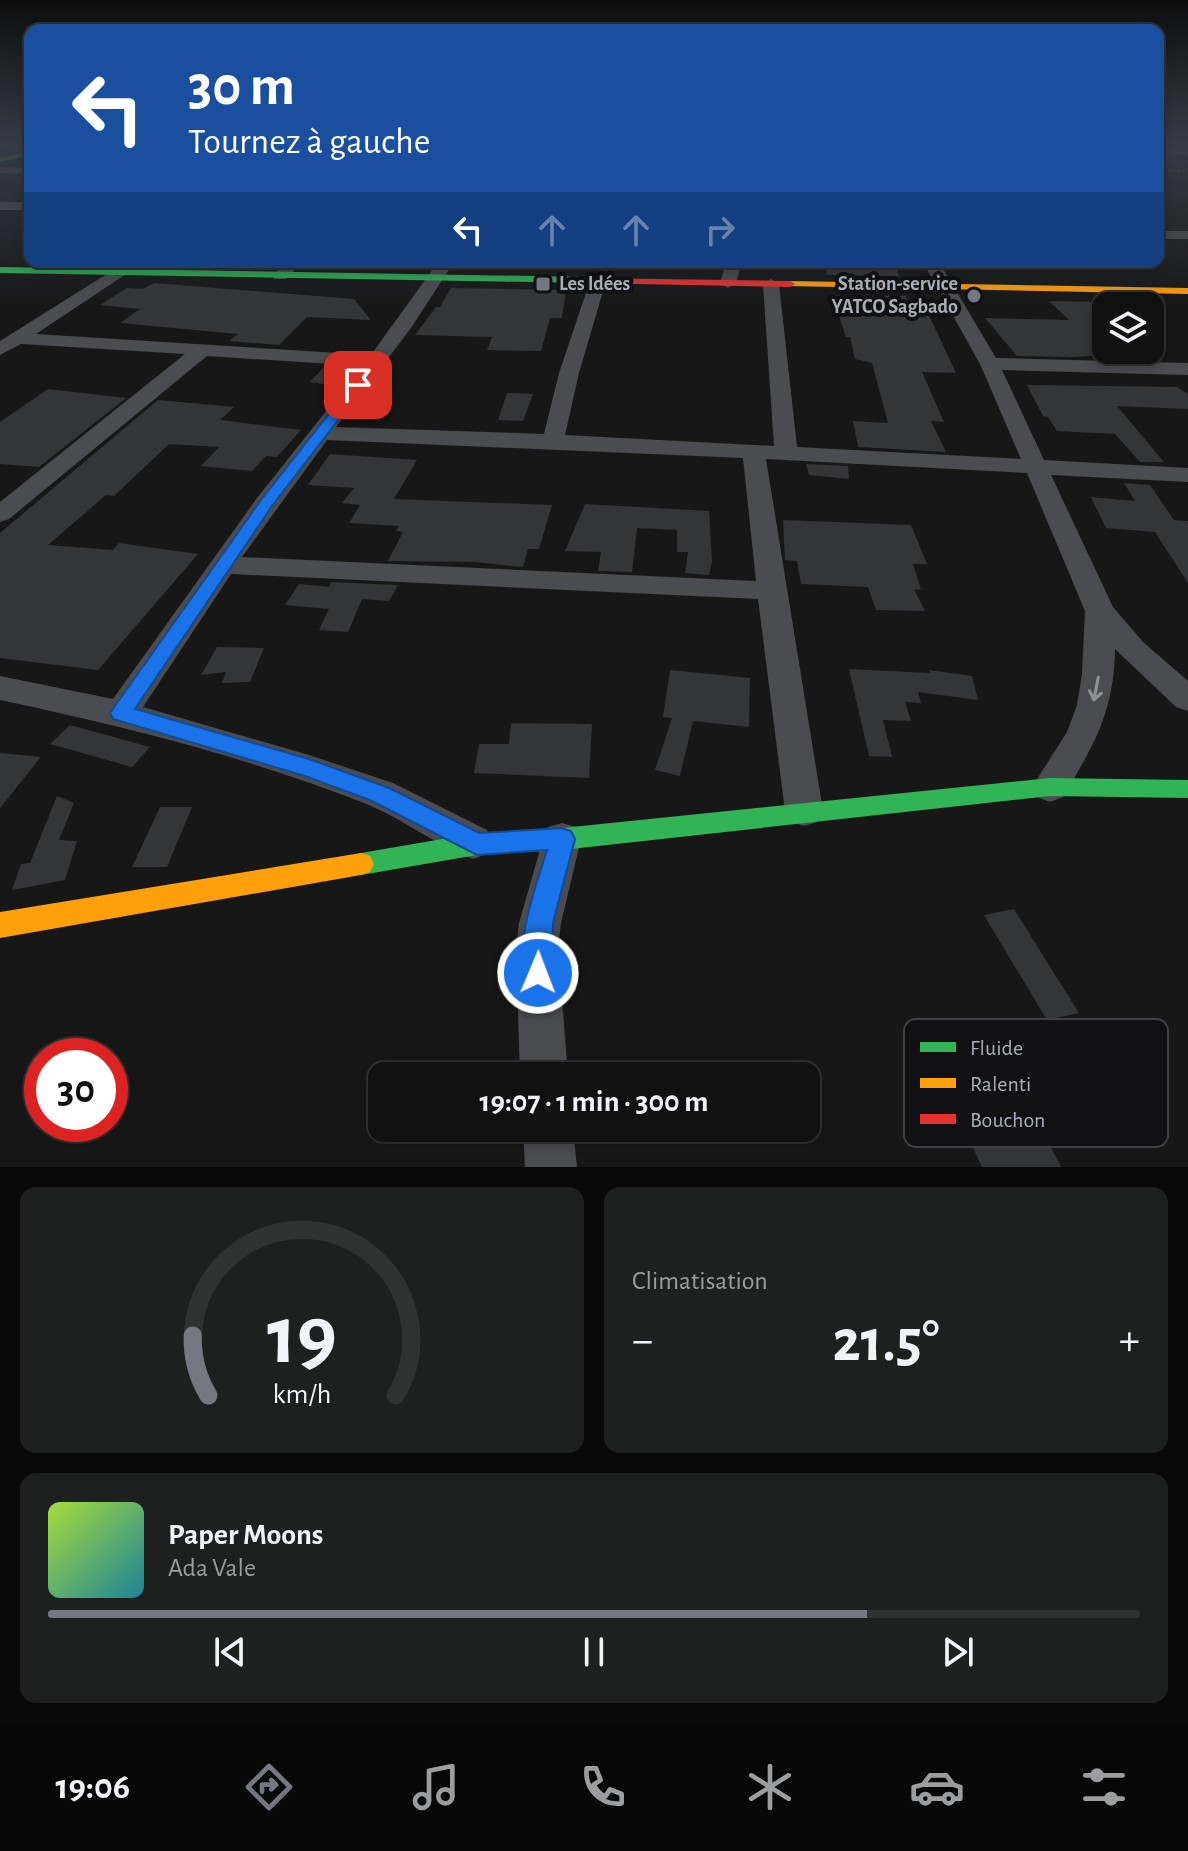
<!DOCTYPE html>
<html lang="fr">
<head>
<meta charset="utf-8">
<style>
  :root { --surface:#111; --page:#1e1f1f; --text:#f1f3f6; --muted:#9c9d9f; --line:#303131; --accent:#757880 }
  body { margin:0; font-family:"Alegreya Sans",sans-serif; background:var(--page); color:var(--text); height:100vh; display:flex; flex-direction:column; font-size:30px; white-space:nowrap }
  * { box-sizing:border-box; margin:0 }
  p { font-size:26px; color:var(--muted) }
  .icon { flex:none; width:44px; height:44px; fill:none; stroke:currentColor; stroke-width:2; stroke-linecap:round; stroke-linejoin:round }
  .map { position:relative; height:1167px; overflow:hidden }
  .drawer { display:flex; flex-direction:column; gap:20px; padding:20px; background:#090909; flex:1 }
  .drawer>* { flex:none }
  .banner { position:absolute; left:24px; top:24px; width:1140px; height:244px; border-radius:16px; box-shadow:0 4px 12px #0003,0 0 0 2px var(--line); background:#1a4fa0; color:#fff; overflow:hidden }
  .tools { position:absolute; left:1092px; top:292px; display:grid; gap:16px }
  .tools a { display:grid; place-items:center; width:72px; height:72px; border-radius:16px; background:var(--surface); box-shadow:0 4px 12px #0003,0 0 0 2px var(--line); font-size:40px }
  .speed { position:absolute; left:24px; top:1038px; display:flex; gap:16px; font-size:40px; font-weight:700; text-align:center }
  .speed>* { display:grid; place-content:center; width:104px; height:104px; border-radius:50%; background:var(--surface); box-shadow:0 4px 12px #0003,0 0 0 2px var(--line); line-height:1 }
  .speed .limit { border:12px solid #d22; background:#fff; color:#111 }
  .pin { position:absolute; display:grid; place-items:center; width:68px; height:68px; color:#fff; margin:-34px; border-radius:16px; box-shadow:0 4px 12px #0006 }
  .me { position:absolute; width:88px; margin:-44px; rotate:1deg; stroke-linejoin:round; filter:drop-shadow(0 0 6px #0008) }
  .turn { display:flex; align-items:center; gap:28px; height:168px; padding:0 32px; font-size:36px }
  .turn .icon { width:104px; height:104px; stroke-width:2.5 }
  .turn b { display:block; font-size:56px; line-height:68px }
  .lanes { display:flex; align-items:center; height:76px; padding:0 32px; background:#0003; justify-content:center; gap:40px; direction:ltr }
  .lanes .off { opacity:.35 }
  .big { font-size:60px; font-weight:700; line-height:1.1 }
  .drawer .card { flex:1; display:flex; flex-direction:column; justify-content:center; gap:12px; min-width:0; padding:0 28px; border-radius:16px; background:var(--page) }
  .drawer .dial { align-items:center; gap:0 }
  .dial svg { height:208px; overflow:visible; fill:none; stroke:var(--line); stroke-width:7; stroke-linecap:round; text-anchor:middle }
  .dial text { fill:var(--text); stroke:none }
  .song { display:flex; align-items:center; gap:24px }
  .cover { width:96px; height:96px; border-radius:12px; background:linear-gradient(135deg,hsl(80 70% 55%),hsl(190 70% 35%)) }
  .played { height:8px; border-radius:4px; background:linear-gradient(90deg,var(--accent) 75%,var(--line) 75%) }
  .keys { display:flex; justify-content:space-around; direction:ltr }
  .heat { display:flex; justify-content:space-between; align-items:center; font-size:44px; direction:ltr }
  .drawer .tiles { flex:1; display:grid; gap:20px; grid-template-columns:1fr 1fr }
  .card:last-child { grid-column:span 2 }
  .trip { position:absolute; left:368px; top:1062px; width:452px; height:80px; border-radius:16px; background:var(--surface); box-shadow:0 4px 12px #0003,0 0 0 2px var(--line); font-weight:700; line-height:80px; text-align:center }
  .tab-bar { display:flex; height:128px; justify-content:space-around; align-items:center; background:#070707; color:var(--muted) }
  .tab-bar .icon { width:56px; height:56px }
  .tab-bar .on { color:var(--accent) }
  .tab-bar b { font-size:36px; color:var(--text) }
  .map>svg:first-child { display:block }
  .building { fill:#343537 }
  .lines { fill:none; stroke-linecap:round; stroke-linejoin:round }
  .path { stroke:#4d4e52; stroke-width:2; stroke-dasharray:2 3; stroke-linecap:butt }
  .street { fill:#4b4c50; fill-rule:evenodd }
  .fast { fill:#30b455; fill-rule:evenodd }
  .slow { fill:#ff9f0a; fill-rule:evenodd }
  .jam { fill:#e5322d; fill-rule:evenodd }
  .oneway { stroke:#8c9099 }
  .route { fill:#1a73e8; stroke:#114b97; stroke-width:2 }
  .poi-dot { fill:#757880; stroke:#111113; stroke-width:3 }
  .labels { text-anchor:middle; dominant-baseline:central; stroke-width:8; stroke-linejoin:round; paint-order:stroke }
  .far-poi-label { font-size:20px; font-weight:bold; fill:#a8adb8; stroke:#111113; text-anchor:start }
  .key { fill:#111113; stroke:#3e4045; stroke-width:2 }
  .key-label { font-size:22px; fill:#a8adb8 }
</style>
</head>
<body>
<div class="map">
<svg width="1188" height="1167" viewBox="0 0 1188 1167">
  <rect width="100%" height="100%" fill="#171717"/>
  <path class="building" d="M824,262h71l4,14 -72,-1z
    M154,283l200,16 17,21 -64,-3 -28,28 -50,-4 9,-7 -118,-11 20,-14 -40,-4 27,-17 16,1z
    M451,288l115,2 -4,28h-12l-9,33 -54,-1 5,-13 -77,-2 21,-28h4z
    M832,295l74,1 1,4h15l34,73 -34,-1 22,50 -13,-1 15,31 -88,-5 -5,-26 35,2 -16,-60 -17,-4 -5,-22h-4z
    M1049,301l57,1v37h-3l3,2v9l18,3 -49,4 -58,-1 -32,-38 84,2z
    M324,367l31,2 -18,17 -27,-4z
    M1027,385l150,2 11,7v15l-71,-3 47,56h-24l-25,-28 -58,-3 -9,-14 -5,-1z
    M48,389l78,9 -87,69 -39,-3v-42z
    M507,393l26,1 -10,27 -25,-1z
    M158,400l76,7 -14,13 81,10 -24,27 -11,-1 -14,15 -51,-5 18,-19 -50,-3 -55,52 -8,-1 -58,50 65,5 6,-7 79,11 -100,116 -98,-12v-125z
    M330,454l87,6 -23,39 158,6 -13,44h-11l-5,18 -48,-5 -87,-1 15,-29 -7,-1 3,-5 -50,-3 11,-18 -18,-2 12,-15 -46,-3z
    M806,464l42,2 1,13 -40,-4z
    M1124,483l26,2 24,35 14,1v62l-33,-51 -49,-4 -15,-31 44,4z
    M585,504l124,7 3,50 -3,14 -24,-2 3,-21h-11v-22l-40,-2 -5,44 -34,-1 3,-19 -36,-1z
    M783,520l128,5 16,39h-14l8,26 -7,-1 11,22 -49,-1 -8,-23 -67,-3 -4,-23 -12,-1z
    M331,582l67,3 -9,16 -27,-2 -14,33 -29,-2 10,-21 -44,-4 14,-21 30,3z
    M217,647l47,1 -14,34 -28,1 4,-11 -25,3z
    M849,669l81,4 -1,-3 43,6 6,24 -60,-8 3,11 -16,-1 6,19 -28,-1 9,37 -23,-1z
    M670,670l80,8 -1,49 -56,-6 -13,55 -25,-6 17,-52 -9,-1z
    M511,723l81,1 -3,54 -115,-5 5,-29h30z
    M70,725l80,22 -18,20 -82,-23z
    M0,753l41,4 -41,51z
    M57,796l17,7 -15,37 18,1 -12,39 -53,10 9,-26 9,-1z
    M160,807h32l-25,60h-35z
    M1014,909l65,104 -32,7 -63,-105z
    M998,1046l63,121h-79l-50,-107z"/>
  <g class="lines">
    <path class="path" d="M1158,170l30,1"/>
    <path class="street" d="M0,144l30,4v6l-30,-6z
      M1158,146l30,3v6l-30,-3z
      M0,167l30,1v6l-30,-1z
      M0,202h30v8h-30z
      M1158,231h30v8h-30z
      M126,262h18l-108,72 335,21 67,-93h16l-43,66 -75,99 208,7 15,-61 31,-92 8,-5 8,5 -27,92 -14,62 209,11 -11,-162 8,-5 8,5 18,163 224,12 -41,-95 -57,-102h16l57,96 192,5v12l-186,-5 42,90 144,8v14l-137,-7 62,132 30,35 45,39v30l-12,-4 -61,-58c-1,63 -21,96 -52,148l-13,5 -13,-5 -5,-10 35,-55 10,-27 5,-31 3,-63 -58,-138 -261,-14 57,352 -6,11 -13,4 -13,-4 -6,-11 -27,-212 -527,-25 -88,133 166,48 84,28 94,47 5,12 -5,12 -14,5c-38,-14 -71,-41 -109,-56 -117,-46 -241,-77 -364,-103v-24l113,23 144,-201 105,-132 -155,-10 -198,163 -9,3v-20l185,-148 -164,-10 -21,11v-14zM327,440l416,18 13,123 -514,-24z
      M285,262h17l-16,17h-12l-2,-3z
      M726,262h16l-6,21 -8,5 -8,-5z
      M562,823l14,4 5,12 -20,84 -3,25 10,128h-48l-4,-128 3,-25 24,-84 5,-12z
      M523,1128h50l4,39h-52z"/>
    <path class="fast" d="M30,151v4l-30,7v-4z
      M0,267l589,10 5,3 -5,3 -589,-10z
      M1050,778l138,2v18l-138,-2 -488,54 -85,5 -116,20 -9,-3 -4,-8 4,-8 9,-3 116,-20 85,-5z"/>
    <path class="slow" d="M790,281l398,7v6l-402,-8v-4z
      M361,853l9,3 4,8 -4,8 -9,3 -361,63v-26z"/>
    <path class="jam" d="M585,278l205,3 5,3 -5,3 -201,-4 -5,-3z"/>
  </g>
  <defs><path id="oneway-shaft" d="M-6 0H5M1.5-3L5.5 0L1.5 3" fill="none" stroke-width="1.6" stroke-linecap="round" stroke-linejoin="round" transform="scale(2)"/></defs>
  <use class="oneway" href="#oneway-shaft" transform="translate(1096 689) rotate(101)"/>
  <linearGradient id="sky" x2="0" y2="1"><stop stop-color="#0d0d0d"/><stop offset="0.47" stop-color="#363c47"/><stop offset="1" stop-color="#363c47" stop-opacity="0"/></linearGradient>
  <rect width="1188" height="307" fill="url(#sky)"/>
  <path class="route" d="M354,382l11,3 -93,121 -137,203 174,50 80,29 90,45 83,-5 9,3 4,8 -22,84 -1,50 -4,10 -10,4 -10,-4c-16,-36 8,-97 19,-133l-70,5 -105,-54 -67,-25 -192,-57 -3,-6 151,-213z"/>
  <g class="poi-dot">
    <rect x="535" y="276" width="16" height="16" rx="4"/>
    <circle cx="974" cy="296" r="8"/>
  </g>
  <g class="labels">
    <g class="far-poi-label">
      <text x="559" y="284">Les Idées</text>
      <text x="958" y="284" text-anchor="end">Station-service<tspan x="958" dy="23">YATCO Sagbado</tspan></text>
    </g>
  </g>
  <rect x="904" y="1019" width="264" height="128" rx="12" class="key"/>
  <rect x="920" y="1042" width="36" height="10" fill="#30b455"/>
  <rect x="920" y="1078" width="36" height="10" fill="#ff9f0a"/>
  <rect x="920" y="1114" width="36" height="10" fill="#e5322d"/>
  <g class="key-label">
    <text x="970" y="1055">Fluide</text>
    <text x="970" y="1091">Ralenti</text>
    <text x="970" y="1127">Bouchon</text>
  </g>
</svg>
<div class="tools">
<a><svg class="icon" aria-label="layers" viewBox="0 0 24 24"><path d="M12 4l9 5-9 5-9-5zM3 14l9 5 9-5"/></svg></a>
</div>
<div class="speed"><div class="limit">30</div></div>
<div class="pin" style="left:358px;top:385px;background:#d93025"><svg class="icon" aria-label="arrive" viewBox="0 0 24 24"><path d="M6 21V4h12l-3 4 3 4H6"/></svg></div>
<svg class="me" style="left:538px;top:973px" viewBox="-20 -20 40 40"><circle r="17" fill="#1a73e8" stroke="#fff" stroke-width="3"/><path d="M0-11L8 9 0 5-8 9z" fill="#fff"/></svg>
<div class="trip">19:07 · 1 min · 300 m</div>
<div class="banner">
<div class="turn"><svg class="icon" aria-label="left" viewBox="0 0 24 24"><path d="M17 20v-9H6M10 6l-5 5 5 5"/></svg><div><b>30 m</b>Tournez à gauche</div></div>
<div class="lanes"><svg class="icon" aria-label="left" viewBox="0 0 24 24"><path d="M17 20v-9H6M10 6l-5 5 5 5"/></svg><svg class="icon off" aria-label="ahead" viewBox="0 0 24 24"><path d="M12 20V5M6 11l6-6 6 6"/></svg><svg class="icon off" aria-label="ahead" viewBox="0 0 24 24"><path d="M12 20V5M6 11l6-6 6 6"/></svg><svg class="icon off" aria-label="right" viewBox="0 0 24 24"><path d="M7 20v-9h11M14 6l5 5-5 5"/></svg></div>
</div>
</div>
<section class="drawer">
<div class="tiles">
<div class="card dial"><svg viewBox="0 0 100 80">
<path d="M14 69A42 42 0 1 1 86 69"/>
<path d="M14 69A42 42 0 0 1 8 46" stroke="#757880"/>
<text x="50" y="56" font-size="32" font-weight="700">19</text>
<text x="50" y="72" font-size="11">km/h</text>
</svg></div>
<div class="card"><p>Climatisation</p>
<div class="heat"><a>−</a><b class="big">21.5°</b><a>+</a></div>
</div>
<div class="card">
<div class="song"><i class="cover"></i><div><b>Paper Moons</b><p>Ada Vale</p></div></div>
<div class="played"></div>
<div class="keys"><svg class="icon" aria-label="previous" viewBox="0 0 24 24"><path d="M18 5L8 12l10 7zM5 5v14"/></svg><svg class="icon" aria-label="pause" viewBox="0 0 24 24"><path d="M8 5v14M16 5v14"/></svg><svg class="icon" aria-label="next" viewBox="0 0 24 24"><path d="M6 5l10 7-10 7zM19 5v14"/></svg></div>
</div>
</div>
</section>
<nav class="tab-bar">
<b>19:06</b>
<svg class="icon on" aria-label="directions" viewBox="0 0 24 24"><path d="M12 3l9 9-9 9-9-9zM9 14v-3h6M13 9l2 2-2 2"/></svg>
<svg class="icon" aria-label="music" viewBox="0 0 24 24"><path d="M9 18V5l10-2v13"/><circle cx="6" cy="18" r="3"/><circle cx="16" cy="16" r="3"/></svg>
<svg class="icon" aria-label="phone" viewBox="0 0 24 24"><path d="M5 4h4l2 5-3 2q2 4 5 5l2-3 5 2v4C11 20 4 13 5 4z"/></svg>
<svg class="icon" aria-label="climate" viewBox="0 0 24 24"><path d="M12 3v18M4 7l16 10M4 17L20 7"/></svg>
<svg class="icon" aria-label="car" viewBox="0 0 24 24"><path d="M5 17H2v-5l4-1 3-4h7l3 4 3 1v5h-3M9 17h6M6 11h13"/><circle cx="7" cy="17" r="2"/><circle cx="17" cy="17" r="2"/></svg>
<svg class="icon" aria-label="filters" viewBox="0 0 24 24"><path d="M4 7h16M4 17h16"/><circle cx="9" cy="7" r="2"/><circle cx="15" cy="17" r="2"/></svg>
</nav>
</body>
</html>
